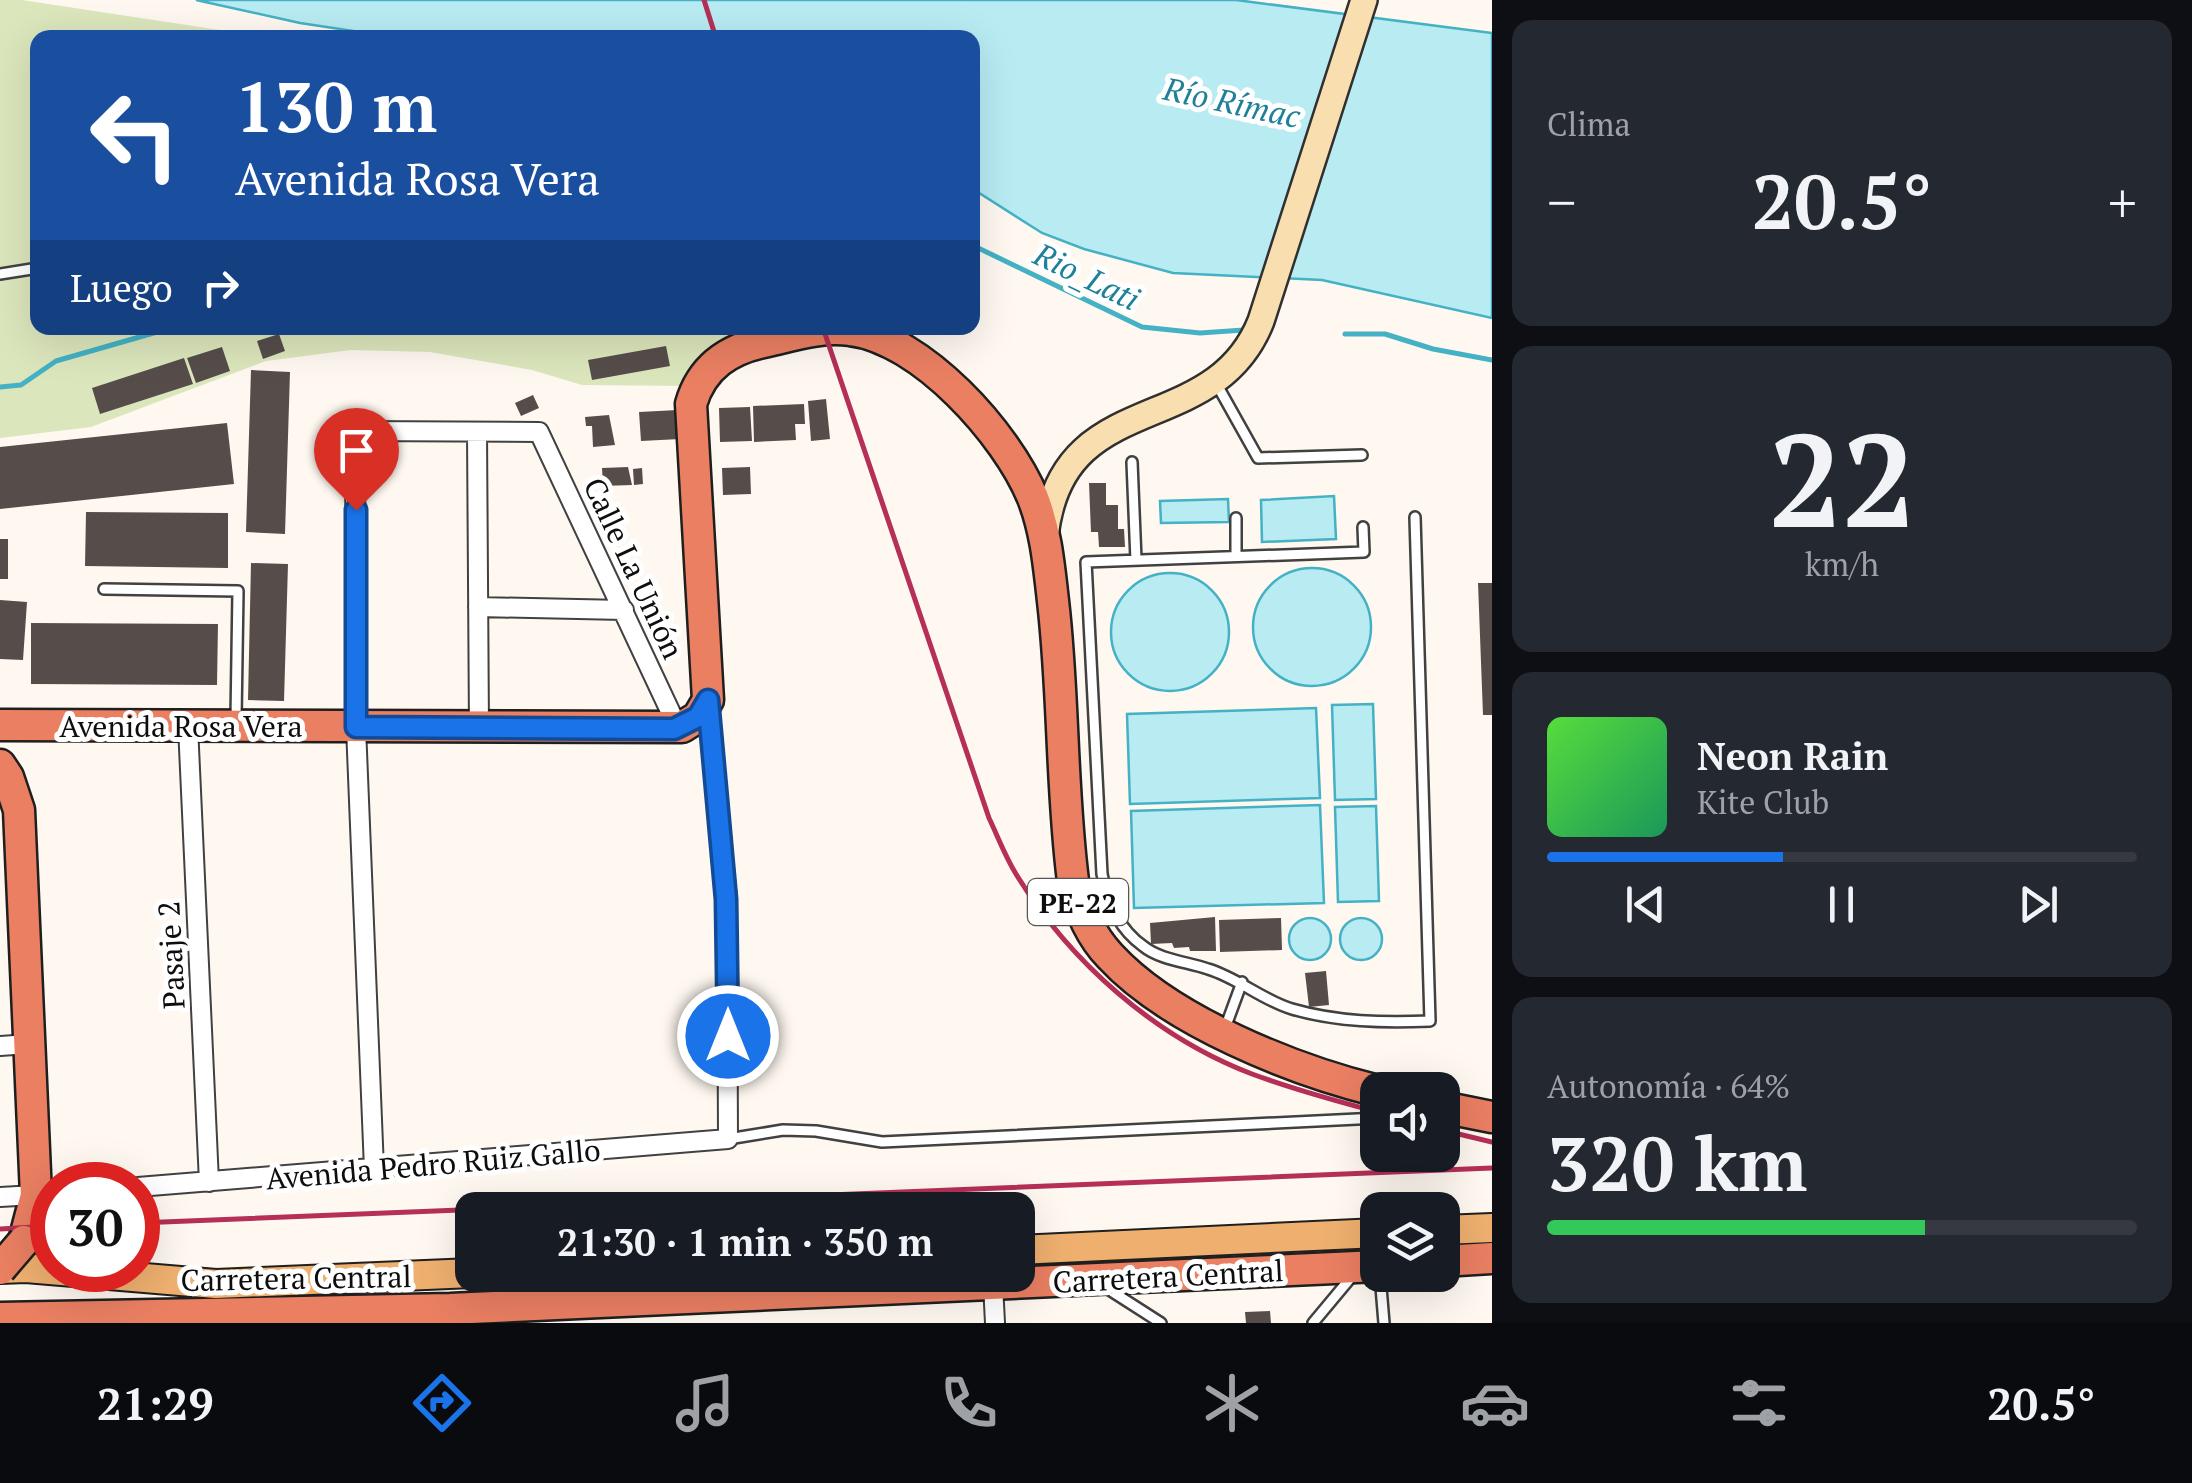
<!DOCTYPE html>
<html lang="es">
<head>
<meta charset="utf-8">
<style>
  :root { --surface:#171b24; --page:#242831; --text:#f1f3f6; --muted:#9ea1a6; --line:#363941; --accent:#1a73e8 }
  body { margin:0; font-family:"PT Serif",serif; background:var(--page); color:var(--text); height:100vh; display:flex; flex-direction:column; font-size:38px; white-space:nowrap }
  * { box-sizing:border-box; margin:0 }
  p { font-size:32px; color:var(--muted) }
  .icon { flex:none; width:55px; height:55px; fill:none; stroke:currentColor; stroke-width:2; stroke-linecap:round; stroke-linejoin:round }
  .map { position:relative; flex:1; overflow:hidden }
  .panel { display:flex; flex-direction:column; gap:20px; padding:20px; background:#0d0f14; width:700px }
  .panel>* { flex:none }
  .hud { position:absolute; left:30px; top:30px; width:950px; height:305px; border-radius:20px; box-shadow:0 10px 40px #0002; background:#1a4fa0; color:#fff; overflow:hidden }
  .buttons { position:absolute; left:1360px; top:1072px; display:grid; gap:20px }
  .buttons a { display:grid; place-items:center; width:100px; height:100px; border-radius:20px; background:var(--surface); box-shadow:0 10px 40px #0002; font-size:50px }
  .speed { position:absolute; left:30px; top:1162px; display:flex; gap:20px; font-size:50px; font-weight:700; text-align:center }
  .speed>* { display:grid; place-content:center; width:130px; height:130px; border-radius:50%; background:var(--surface); box-shadow:0 10px 40px #0002; line-height:1 }
  .speed .limit { border:15px solid #d22; background:#fff; color:#111 }
  .pin { position:absolute; display:grid; place-items:center; width:85px; height:85px; color:#fff; margin:-102px -42px; border-radius:50% 50% 50% 0; rotate:-45deg; box-shadow:0 0 10px #0007 }
  .pin .icon { rotate:45deg }
  .me { position:absolute; width:110px; margin:-55px; rotate:0deg; stroke-linejoin:round; filter:drop-shadow(0 0 8px #0008) }
  .turn { display:flex; align-items:center; gap:35px; height:210px; padding:0 40px; font-size:45px }
  .turn .icon { width:130px; height:130px; stroke-width:2.5 }
  .turn b { display:block; font-size:70px; line-height:85px }
  .then { display:flex; align-items:center; height:95px; padding:0 40px; background:#0003; gap:20px; font-size:38px }
  .big { font-size:75px; font-weight:600; line-height:1.1 }
  .panel .widget { flex:1; display:flex; flex-direction:column; justify-content:center; gap:15px; min-width:0; padding:0 35px; border-radius:20px; background:var(--page) }
  .panel .dial { align-items:center; gap:0 }
  .dial b { font-size:130px; line-height:1 }
  .song { display:flex; align-items:center; gap:30px }
  .cover { width:120px; height:120px; border-radius:15px; background:linear-gradient(135deg,hsl(110 70% 55%),hsl(150 70% 35%)) }
  .played { height:10px; border-radius:5px; background:linear-gradient(90deg,var(--accent) 40%,var(--line) 40%) }
  .keys { display:flex; justify-content:space-around; direction:ltr }
  .heat { display:flex; justify-content:space-between; align-items:center; font-size:55px; direction:ltr }
  .charge { height:15px; border-radius:8px; background:linear-gradient(90deg,#34c759 64%,var(--line) 0) }
  .trip { position:absolute; left:455px; top:1192px; width:580px; height:100px; border-radius:20px; background:var(--surface); box-shadow:0 10px 40px #0002; font-weight:600; line-height:100px; text-align:center }
  .tabs { display:flex; height:160px; justify-content:space-around; align-items:center; background:#090b0e; color:var(--muted) }
  .tabs .icon { width:70px; height:70px }
  .tabs .current { color:var(--accent) }
  .tabs b { font-size:45px; color:var(--text) }
  main { display:flex; flex:1; min-height:0 }
  .map>svg:first-child { display:block }
  .green { fill:#dce6bc }
  .water { fill:#b8ebf2; stroke:#44b1c4; stroke-width:2.5 }
  .lines { fill:none; stroke-linecap:round; stroke-linejoin:round }
  .stream { stroke:#44b1c4; stroke-width:5 }
  .building { fill:#564d4b }
  .lane-casing { stroke:#414141; stroke-width:14 }
  .street-casing { stroke:#414141; stroke-width:22 }
  .secondary-casing { stroke:#303030; stroke-width:30 }
  .primary-casing { stroke:#1f1f1f; stroke-width:32 }
  .highway-casing { stroke:#1f1f1f; stroke-width:35 }
  .lane { stroke:#fff; stroke-width:9 }
  .street { stroke:#fff; stroke-width:18 }
  .secondary { stroke:#f9dfb0; stroke-width:25 }
  .primary { stroke:#efb06f; stroke-width:28 }
  .highway { stroke:#ea7f62; stroke-width:30 }
  .rail { stroke:#b52f57; stroke-width:5 }
  .highway-bridge-casing { stroke:#1f1f1f; stroke-width:35; stroke-linecap:butt }
  .highway-bridge { stroke:#ea7f62; stroke-width:30 }
  .route-casing { stroke:#114b97; stroke-width:25 }
  .route { stroke:#1a73e8; stroke-width:18 }
  .labels { text-anchor:middle; dominant-baseline:central; stroke-width:10; stroke-linejoin:round; paint-order:stroke }
  .shield { fill:#fff; stroke:#565656; stroke-width:2.5 }
  .shield-label { font-size:28px; font-weight:bold; fill:#0e0e0e }
  .street-label { font-size:30px; fill:#0e0e0e; stroke:#fff }
  .water-label { font-size:32px; font-style:italic; fill:#1f8198; stroke:#fff }
</style>
</head>
<body>
<main>
<div class="map">
<svg width="1492" height="1323" viewBox="0 0 1492 1323">
  <rect width="100%" height="100%" fill="#fef8f0"/>
  <path class="green" d="M0,0h22l244,37 -228,1v290h744l-94,58 -106,-1 -50,-15 -102,-18 -79,-2 -85,11 -175,66 -91,11z"/>
  <path class="water" d="M196,0h1040l256,33v285l-170,-38 -149,-7 -89,-24 -42,-16 -69,-44 -1,-151h-572l-100,-15z
    M1334,496l2,43 -74,3 -1,-42z
    M1228,499l1,23 -68,1 -1,-22z
    M1253 627a59 59 0 1 1 118 0a59 59 0 1 1-118 0Z
    M1111 632a59 59 0 1 1 118 0a59 59 0 1 1-118 0Z
    M1373,704l3,95 -41,1 -3,-95z
    M1316,708l4,90 -190,6 -3,-90z
    M1320,805l4,98 -190,5 -3,-97z
    M1376,806l3,95 -41,1 -3,-95z
    M1340 939a21 21 0 1 1 42 0a21 21 0 1 1-42 0Z
    M1289 939a21 21 0 1 1 42 0a21 21 0 1 1-42 0Z"/>
  <g class="lines">
    <path class="stream" d="M972,245l170,82 58,6 44,-3
      M1345,334h40l48,15 59,11
      M0,387l21,-2 35,-24 115,-33"/>
  </g>
  <path class="building" d="M279,334l6,17 -22,8 -6,-18z
    M666,346l4,20 -78,14 -4,-20z
    M222,347l8,24 -34,12 -9,-25z
    M184,358l9,26 -93,30 -8,-26z
    M251,370l39,2 -5,162 -39,-2z
    M533,395l6,13 -18,8 -6,-13z
    M826,399l4,40 -19,2 -3,-40z
    M804,404l1,20h-10l1,16 -42,2 -1,-36z
    M750,407l2,34 -32,1 -1,-34z
    M678,410l2,29 -39,2 -2,-29z
    M609,415l6,30 -22,2 -1,-21h-6l-1,-9z
    M227,423l7,61 -234,25v-62z
    M628,467l4,18 -29,1 -1,-18z
    M750,467l1,27 -28,1 -1,-27z
    M642,468l1,16 -9,1 -1,-16z
    M1089,483h17v22h12v24h6l1,18h-26l-1,-15h-7z
    M86,512l142,1v55l-143,-2z
    M0,539h8v40h-8z
    M251,563l37,1 -4,137 -36,-1z
    M1478,583h14v132h-9z
    M0,600l27,2 -4,58 -23,-1z
    M31,623l187,1 -1,61 -186,-1z
    M1215,917l1,34h-26l-1,-4 -15,1 -2,-5 -21,1 -1,-21z
    M1281,918l1,32 -62,2 -1,-32z
    M1326,971l3,34 -20,2 -4,-34z
    M1270,1311l1,12h-25l-1,-11z"/>
  <g class="lines">
    <g class="lane-casing">
      <path id="lane" d="M0,274l38,-6
        M1216,383l42,75 104,-3
        M1132,462l4,98
        M1236,518v38
        M1363,527l1,25 -278,10 16,312c5,27 17,55 41,72 17,14 45,16 65,23 30,9 56,32 84,40 45,13 92,14 138,12l-15,-504
        M104,589l134,2 -2,127
        M1224,1031l18,-49
        M728,1139l55,-9 33,1 66,11 496,-24
        M1380,1275l4,48
        M1108,1289l53,34
        M1313,1323l40,-48"/>
    </g>
    <g class="street-casing">
      <path id="street" d="M477,432l2,297
        M478,607l146,3
        M188,726l21,456
        M0,1046l29,-2
        M374,1169l-18,-442 -1,-296 184,1 139,296
        M138,1187l590,-48 -1,-240 -19,-196
        M0,1197l52,-3
        M993,1284l2,39"/>
    </g>
    <g class="secondary-casing">
      <path id="secondary" d="M1045,537c16,-154 168,-95 216,-216l103,-321"/>
    </g>
    <g class="primary-casing">
      <path id="primary" d="M1442,1230l50,-2
        M1018,1250l360,-17
        M0,1269l26,-1 190,16 256,-11"/>
    </g>
    <g class="highway-casing">
      <path id="highway" d="M0,725l682,2 16,-10 10,-17 -17,-296c11,-38 39,-56 77,-63 26,-6 54,-15 82,-11 71,8 157,104 183,168 13,33 16,68 20,103 11,93 8,187 20,280 6,28 17,54 37,75 60,65 183,114 268,135
        M0,765l8,12 11,33 17,385 -12,46
        M1442,1107l50,10
        M1442,1261l50,-3
        M0,1318l450,-9 928,-43"/>
    </g>
    <use href="#lane" class="lane"/>
    <use href="#street" class="street"/>
    <use href="#secondary" class="secondary"/>
    <use href="#primary" class="primary"/>
    <use href="#highway" class="highway"/>
    <path class="rail" d="M704,0l12,38
      M823,328l166,490c9,19 16,38 27,56 54,88 139,163 236,200 41,15 84,27 126,38
      M1442,1130l50,12
      M138,1223l1354,-55
      M0,1229l52,-3"/>
    <g class="highway-bridge-casing">
      <path id="highway-bridge" d="M0,1269l24,-28"/>
    </g>
    <use href="#highway-bridge" class="highway-bridge"/>
  </g>
  <g class="lines">
    <g class="route-casing">
      <path id="route" d="M356,510v217l318,2 24,-12 10,-17 18,199 2,137"/>
    </g>
    <use href="#route" class="route"/>
  </g>
  <g class="labels">
    <rect class="shield" x="1028" y="879" width="100" height="46" rx="8"/>
    <g class="shield-label">
      <text x="1078" y="902">PE-22</text>
    </g>
    <g class="street-label">
      <text transform="translate(634 568) rotate(65)">Calle La Unión</text>
      <text x="181" y="726">Avenida Rosa Vera</text>
      <text transform="translate(171 955) rotate(-93)">Pasaje 2</text>
      <text transform="translate(433 1164) rotate(-5)">Avenida Pedro Ruiz Gallo</text>
      <text transform="translate(1168 1276) rotate(-3)">Carretera Central</text>
      <text transform="translate(296 1278) rotate(-1)">Carretera Central</text>
    </g>
    <g class="water-label">
      <text transform="translate(1232 102) rotate(12)">Río Rímac</text>
      <text transform="translate(1087 276) rotate(26)">Rio_Lati</text>
    </g>
  </g>
</svg>
<div class="buttons">
<a><svg class="icon" aria-label="sound" viewBox="0 0 24 24"><path d="M4 9h4l5-4v14l-5-4H4zM17 9q2 3 0 6"/></svg></a>
<a><svg class="icon" aria-label="layers" viewBox="0 0 24 24"><path d="M12 4l9 5-9 5-9-5zM3 14l9 5 9-5"/></svg></a>
</div>
<div class="speed"><div class="limit">30</div></div>
<div class="pin" style="left:356px;top:510px;background:#d93025"><svg class="icon" aria-label="arrive" viewBox="0 0 24 24"><path d="M6 21V4h12l-3 4 3 4H6"/></svg></div>
<svg class="me" style="left:728px;top:1036px" viewBox="-20 -20 40 40"><circle r="17" fill="#1a73e8" stroke="#fff" stroke-width="3"/><path d="M0-11L8 9 0 5-8 9z" fill="#fff"/></svg>
<div class="trip">21:30 · 1 min · 350 m</div>
<div class="hud">
<div class="turn"><svg class="icon" aria-label="left" viewBox="0 0 24 24"><path d="M17 20v-9H6M10 6l-5 5 5 5"/></svg><div><b>130 m</b>Avenida Rosa Vera</div></div>
<div class="then">Luego<svg class="icon" aria-label="right" viewBox="0 0 24 24"><path d="M7 20v-9h11M14 6l5 5-5 5"/></svg></div>
</div>
</div>
<section class="panel">
<div class="widget"><p>Clima</p>
<div class="heat"><a>−</a><b class="big">20.5°</b><a>+</a></div>
</div>
<div class="widget dial"><b>22</b><p>km/h</p></div>
<div class="widget">
<div class="song"><i class="cover"></i><div><b>Neon Rain</b><p>Kite Club</p></div></div>
<div class="played"></div>
<div class="keys"><svg class="icon" aria-label="previous" viewBox="0 0 24 24"><path d="M18 5L8 12l10 7zM5 5v14"/></svg><svg class="icon" aria-label="pause" viewBox="0 0 24 24"><path d="M8 5v14M16 5v14"/></svg><svg class="icon" aria-label="next" viewBox="0 0 24 24"><path d="M6 5l10 7-10 7zM19 5v14"/></svg></div>
</div>
<div class="widget"><p>Autonomía · 64%</p><b class="big">320 km</b><div class="charge"></div></div>
</section>
</main>
<nav class="tabs">
<b>21:29</b>
<svg class="icon current" aria-label="directions" viewBox="0 0 24 24"><path d="M12 3l9 9-9 9-9-9zM9 14v-3h6M13 9l2 2-2 2"/></svg>
<svg class="icon" aria-label="music" viewBox="0 0 24 24"><path d="M9 18V5l10-2v13"/><circle cx="6" cy="18" r="3"/><circle cx="16" cy="16" r="3"/></svg>
<svg class="icon" aria-label="phone" viewBox="0 0 24 24"><path d="M5 4h4l2 5-3 2q2 4 5 5l2-3 5 2v4C11 20 4 13 5 4z"/></svg>
<svg class="icon" aria-label="climate" viewBox="0 0 24 24"><path d="M12 3v18M4 7l16 10M4 17L20 7"/></svg>
<svg class="icon" aria-label="car" viewBox="0 0 24 24"><path d="M5 17H2v-5l4-1 3-4h7l3 4 3 1v5h-3M9 17h6M6 11h13"/><circle cx="7" cy="17" r="2"/><circle cx="17" cy="17" r="2"/></svg>
<svg class="icon" aria-label="filters" viewBox="0 0 24 24"><path d="M4 7h16M4 17h16"/><circle cx="9" cy="7" r="2"/><circle cx="15" cy="17" r="2"/></svg>
<b>20.5°</b>
</nav>
</body>
</html>
